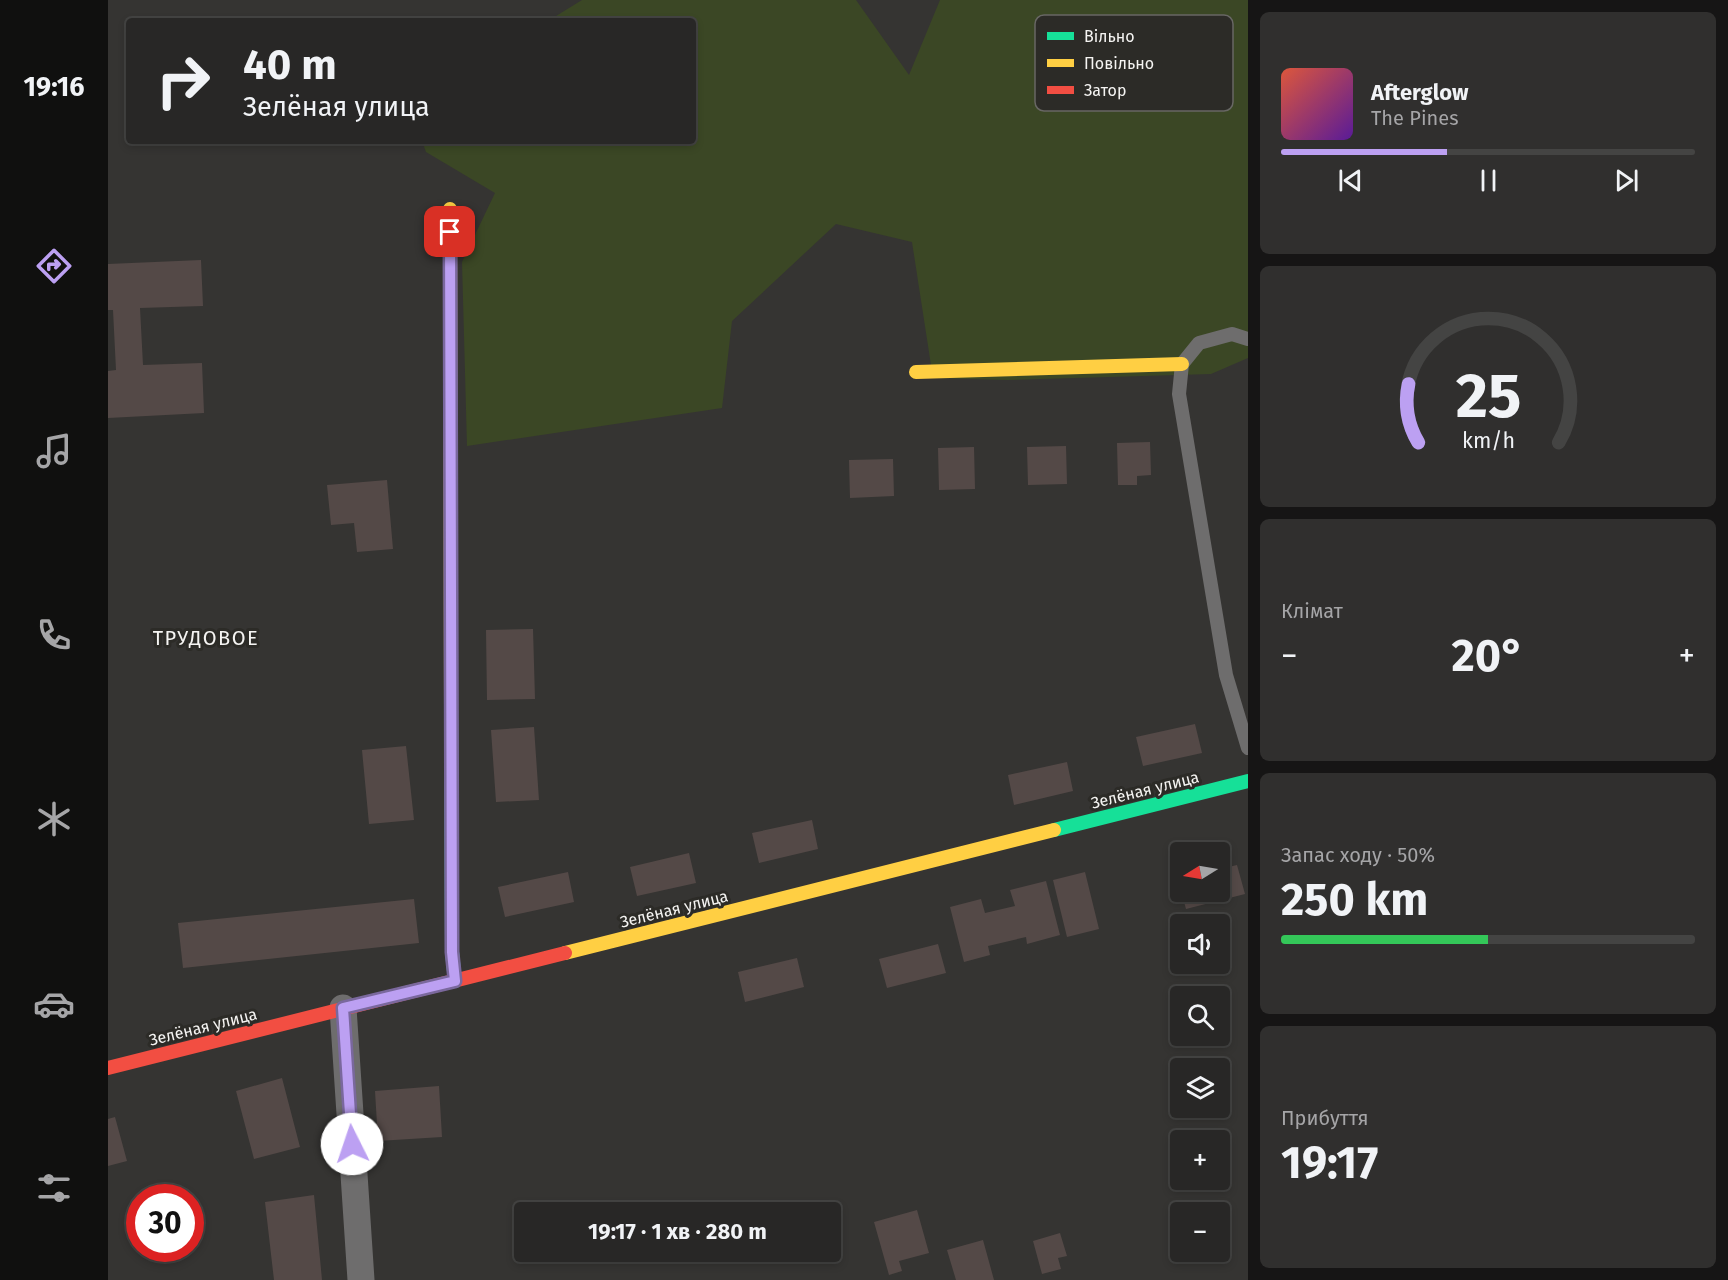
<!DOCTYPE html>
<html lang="uk">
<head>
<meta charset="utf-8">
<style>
  :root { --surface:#282726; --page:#302f2e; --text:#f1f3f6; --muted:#a5a5a7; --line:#444443; --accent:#bca0f2 }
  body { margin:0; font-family:"Fira Sans",sans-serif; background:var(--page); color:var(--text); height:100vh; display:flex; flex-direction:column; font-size:22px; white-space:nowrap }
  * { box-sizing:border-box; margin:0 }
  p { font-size:20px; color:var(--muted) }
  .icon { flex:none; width:33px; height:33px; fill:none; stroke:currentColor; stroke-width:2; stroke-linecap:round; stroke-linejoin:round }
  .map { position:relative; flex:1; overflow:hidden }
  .drawer { display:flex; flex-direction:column; gap:12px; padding:12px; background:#161515; width:480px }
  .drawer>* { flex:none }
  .guide { position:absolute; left:18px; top:18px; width:570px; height:126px; border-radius:6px; box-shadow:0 3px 9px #0003,0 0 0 2px var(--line); background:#282726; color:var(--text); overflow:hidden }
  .needle { width:39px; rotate:259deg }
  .controls { position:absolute; left:1062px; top:842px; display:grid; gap:12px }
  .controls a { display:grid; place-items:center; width:60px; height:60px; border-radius:6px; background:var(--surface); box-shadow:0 3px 9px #0003,0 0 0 2px var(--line); font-size:30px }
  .speed { position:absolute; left:18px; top:1184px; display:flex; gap:12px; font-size:30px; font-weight:700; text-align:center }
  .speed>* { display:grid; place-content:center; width:78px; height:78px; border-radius:50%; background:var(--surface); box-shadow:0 3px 9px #0003,0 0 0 2px var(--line); line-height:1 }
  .speed .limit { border:9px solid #d22; background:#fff; color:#111 }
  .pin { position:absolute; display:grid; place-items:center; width:51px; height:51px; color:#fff; margin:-26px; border-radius:12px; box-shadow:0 3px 9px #0006 }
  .me { position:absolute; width:66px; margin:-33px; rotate:356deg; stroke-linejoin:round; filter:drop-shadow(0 0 4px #0008) }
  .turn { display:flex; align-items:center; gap:21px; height:126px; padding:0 18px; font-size:27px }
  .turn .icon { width:78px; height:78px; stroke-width:2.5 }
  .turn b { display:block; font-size:42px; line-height:51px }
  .big { font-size:45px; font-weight:700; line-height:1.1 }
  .drawer .card { flex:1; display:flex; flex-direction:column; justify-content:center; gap:9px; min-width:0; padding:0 21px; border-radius:9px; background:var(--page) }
  .drawer .dial { align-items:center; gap:0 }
  .dial svg { height:156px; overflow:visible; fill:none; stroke:var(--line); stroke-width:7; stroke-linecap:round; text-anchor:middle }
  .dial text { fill:var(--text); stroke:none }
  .song { display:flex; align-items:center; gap:18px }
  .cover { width:72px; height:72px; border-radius:9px; background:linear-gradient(135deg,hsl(10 70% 55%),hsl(270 70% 35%)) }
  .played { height:6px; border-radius:3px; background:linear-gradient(90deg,var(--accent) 40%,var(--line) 40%) }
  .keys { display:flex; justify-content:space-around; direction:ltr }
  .heat { display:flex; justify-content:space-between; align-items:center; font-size:33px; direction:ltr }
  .charge { height:9px; border-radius:4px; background:linear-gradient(90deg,#34c759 50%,var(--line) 0) }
  .trip { position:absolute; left:406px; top:1202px; width:327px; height:60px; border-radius:6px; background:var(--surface); box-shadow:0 3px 9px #0003,0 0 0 2px var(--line); font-weight:700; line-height:60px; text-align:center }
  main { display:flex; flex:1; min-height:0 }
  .tabs { display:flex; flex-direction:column; width:108px; justify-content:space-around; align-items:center; background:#10100f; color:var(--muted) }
  .tabs .icon { width:42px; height:42px }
  .tabs .on { color:var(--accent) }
  .tabs b { font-size:27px; color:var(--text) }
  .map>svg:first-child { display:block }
  .green { fill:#3b4725 }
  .building { fill:#544947 }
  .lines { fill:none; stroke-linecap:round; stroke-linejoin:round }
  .lane { stroke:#6e6d6d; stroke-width:14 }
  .street { stroke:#6e6d6d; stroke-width:27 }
  .fast { stroke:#16e098; stroke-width:14 }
  .slow { stroke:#ffcf43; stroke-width:14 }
  .jam { stroke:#f24e42; stroke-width:14 }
  .route-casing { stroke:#7a689d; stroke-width:15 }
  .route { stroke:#bca0f2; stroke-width:10 }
  .labels { text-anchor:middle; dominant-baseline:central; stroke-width:6; stroke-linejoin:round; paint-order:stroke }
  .street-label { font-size:16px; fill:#f5f4f2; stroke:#2c2b27 }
  .quarter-label { font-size:20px; letter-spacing:1.5px; fill:#f5f4f2; stroke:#2c2b27 }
  .key { fill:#2c2b27; stroke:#686764; stroke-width:1.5 }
  .key-label { font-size:16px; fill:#f5f4f2 }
</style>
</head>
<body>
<main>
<nav class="tabs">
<b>19:16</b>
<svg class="icon on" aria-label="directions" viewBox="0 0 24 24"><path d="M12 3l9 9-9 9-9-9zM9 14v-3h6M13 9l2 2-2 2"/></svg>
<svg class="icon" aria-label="music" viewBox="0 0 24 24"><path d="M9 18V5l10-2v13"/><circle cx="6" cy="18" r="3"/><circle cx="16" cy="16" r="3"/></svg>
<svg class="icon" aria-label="phone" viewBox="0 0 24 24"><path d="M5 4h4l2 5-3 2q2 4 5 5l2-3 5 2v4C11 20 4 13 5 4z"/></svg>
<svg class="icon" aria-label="climate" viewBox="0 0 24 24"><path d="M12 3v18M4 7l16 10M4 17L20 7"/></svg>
<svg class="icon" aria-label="car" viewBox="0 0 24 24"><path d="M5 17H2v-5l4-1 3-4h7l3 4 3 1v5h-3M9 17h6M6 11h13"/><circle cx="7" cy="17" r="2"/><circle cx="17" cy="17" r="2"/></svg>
<svg class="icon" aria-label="filters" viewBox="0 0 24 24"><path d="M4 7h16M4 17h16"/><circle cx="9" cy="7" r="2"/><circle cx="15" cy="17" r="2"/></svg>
</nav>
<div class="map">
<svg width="1140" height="1280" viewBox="0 0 1140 1280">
  <rect width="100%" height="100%" fill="#353432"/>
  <path class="green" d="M474,0h274l53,75 31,-75h308v358l-37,16 -203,6 -75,-2 -21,-136 -76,-18 -104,97 -10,87 -255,38 -5,-184 33,-69 -69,-41 -4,-11h271v-120h-145z"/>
  <path class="building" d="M93,260l2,46 -63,2 3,57 59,-2 2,50 -96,5v-47l8,-1 -3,-60h-5v-46z
    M1042,442l1,33 -14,1v9h-19l-1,-42z
    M958,446l1,38 -39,1 -1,-38z
    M866,447l1,42 -36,1 -1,-42z
    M785,459l1,37 -44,2 -1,-38z
    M279,480l6,69 -36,3 -3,-29 -23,2 -4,-40z
    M425,629l2,70 -48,1 -1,-70z
    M1087,724l7,29 -59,13 -7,-29z
    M426,727l5,73 -43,2 -5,-72z
    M298,746l8,74 -45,4 -7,-74z
    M959,762l6,29 -59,14 -6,-30z
    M704,820l6,29 -59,14 -7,-30z
    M581,853l7,30 -59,13 -7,-29z
    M1129,865l8,29 -59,15 -5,-18h39v-22z
    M460,872l6,30 -69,15 -7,-30z
    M977,872l14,57 -32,8 -14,-57z
    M938,881l14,54 -33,9 -1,-7 -38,9 2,9 -26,7 -14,-55 31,-8 4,14 30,-7 -5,-16z
    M306,899l5,44 -236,25 -5,-45z
    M830,944l8,29 -59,15 -8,-29z
    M689,958l7,29 -59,15 -7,-30z
    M174,1078l18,69 -46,12 -18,-68z
    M331,1086l3,51 -64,4 -3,-50z
    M7,1117l12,44 -19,5v-47z
    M206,1195l8,85h-48l-9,-78z
    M809,1210l12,43 -30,8 3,10 -13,4 -15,-53z
    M952,1233l7,23 -9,2 3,11 -19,5 -9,-33z
    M875,1240l11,40h-38l-9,-30z"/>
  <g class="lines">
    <path class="lane" d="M1140,339l-16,-5 -33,9 -17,21 -3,30 47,281 22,73"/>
    <path class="street" d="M235,1008l18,272"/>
    <path class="fast" d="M343,705l1,247 3,29
      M946,830l194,-49"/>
    <path class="slow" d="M342,209l1,496
      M808,372l266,-8
      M457,953l489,-123"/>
    <path class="jam" d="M0,1068l457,-115"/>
  </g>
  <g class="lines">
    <g class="route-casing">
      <path id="route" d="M244,1144l-9,-136 112,-27 -3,-29 -2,-720"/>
    </g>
    <use href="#route" class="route"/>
  </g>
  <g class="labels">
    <g class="street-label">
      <text transform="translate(1037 790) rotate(-14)">Зелёная улица</text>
      <text transform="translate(566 909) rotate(-14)">Зелёная улица</text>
      <text transform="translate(95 1027) rotate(-14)">Зелёная улица</text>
    </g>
    <g class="quarter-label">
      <text x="98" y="638">ТРУДОВОЕ</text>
    </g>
  </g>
  <rect x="927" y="15" width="198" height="96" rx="9" class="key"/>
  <rect x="939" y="32" width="27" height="8" fill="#16e098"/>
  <rect x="939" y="59" width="27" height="8" fill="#ffcf43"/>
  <rect x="939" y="86" width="27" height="8" fill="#f24e42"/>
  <g class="key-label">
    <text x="976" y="42">Вільно</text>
    <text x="976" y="69">Повільно</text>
    <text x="976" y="96">Затор</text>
  </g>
</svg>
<div class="controls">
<a><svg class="needle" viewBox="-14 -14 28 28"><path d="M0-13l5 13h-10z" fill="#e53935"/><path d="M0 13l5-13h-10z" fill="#a5a5a7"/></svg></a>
<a><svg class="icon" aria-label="sound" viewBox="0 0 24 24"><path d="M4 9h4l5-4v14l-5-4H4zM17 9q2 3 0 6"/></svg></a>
<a><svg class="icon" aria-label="search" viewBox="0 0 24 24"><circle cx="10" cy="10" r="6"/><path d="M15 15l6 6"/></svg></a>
<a><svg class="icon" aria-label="layers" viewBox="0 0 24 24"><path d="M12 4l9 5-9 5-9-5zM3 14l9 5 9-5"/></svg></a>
<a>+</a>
<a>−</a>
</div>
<div class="speed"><div class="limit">30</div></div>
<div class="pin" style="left:342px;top:232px;background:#d93025"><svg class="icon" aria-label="arrive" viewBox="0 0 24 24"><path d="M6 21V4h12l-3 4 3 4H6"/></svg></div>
<svg class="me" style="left:244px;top:1144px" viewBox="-20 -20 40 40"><circle r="19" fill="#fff"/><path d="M0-13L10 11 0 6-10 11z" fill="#bca0f2"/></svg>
<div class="trip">19:17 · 1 хв · 280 m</div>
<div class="guide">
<div class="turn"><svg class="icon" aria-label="right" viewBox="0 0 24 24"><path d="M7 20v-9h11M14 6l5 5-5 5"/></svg><div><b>40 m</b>Зелёная улица</div></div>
</div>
</div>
<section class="drawer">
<div class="card">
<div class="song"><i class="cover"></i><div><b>Afterglow</b><p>The Pines</p></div></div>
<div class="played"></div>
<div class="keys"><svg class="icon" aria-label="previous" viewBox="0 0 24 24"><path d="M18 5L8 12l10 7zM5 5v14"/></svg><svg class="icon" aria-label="pause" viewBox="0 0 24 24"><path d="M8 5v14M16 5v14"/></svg><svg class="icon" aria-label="next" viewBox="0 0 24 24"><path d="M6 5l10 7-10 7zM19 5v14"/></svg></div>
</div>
<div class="card dial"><svg viewBox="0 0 100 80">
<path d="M14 69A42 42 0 1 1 86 69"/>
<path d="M14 69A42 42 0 0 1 9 39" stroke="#bca0f2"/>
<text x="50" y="56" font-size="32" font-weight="700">25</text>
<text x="50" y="72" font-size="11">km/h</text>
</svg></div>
<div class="card"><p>Клімат</p>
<div class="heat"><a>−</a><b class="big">20°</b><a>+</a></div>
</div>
<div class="card"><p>Запас ходу · 50%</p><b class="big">250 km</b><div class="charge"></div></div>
<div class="card"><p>Прибуття</p><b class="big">19:17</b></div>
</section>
</main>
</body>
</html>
